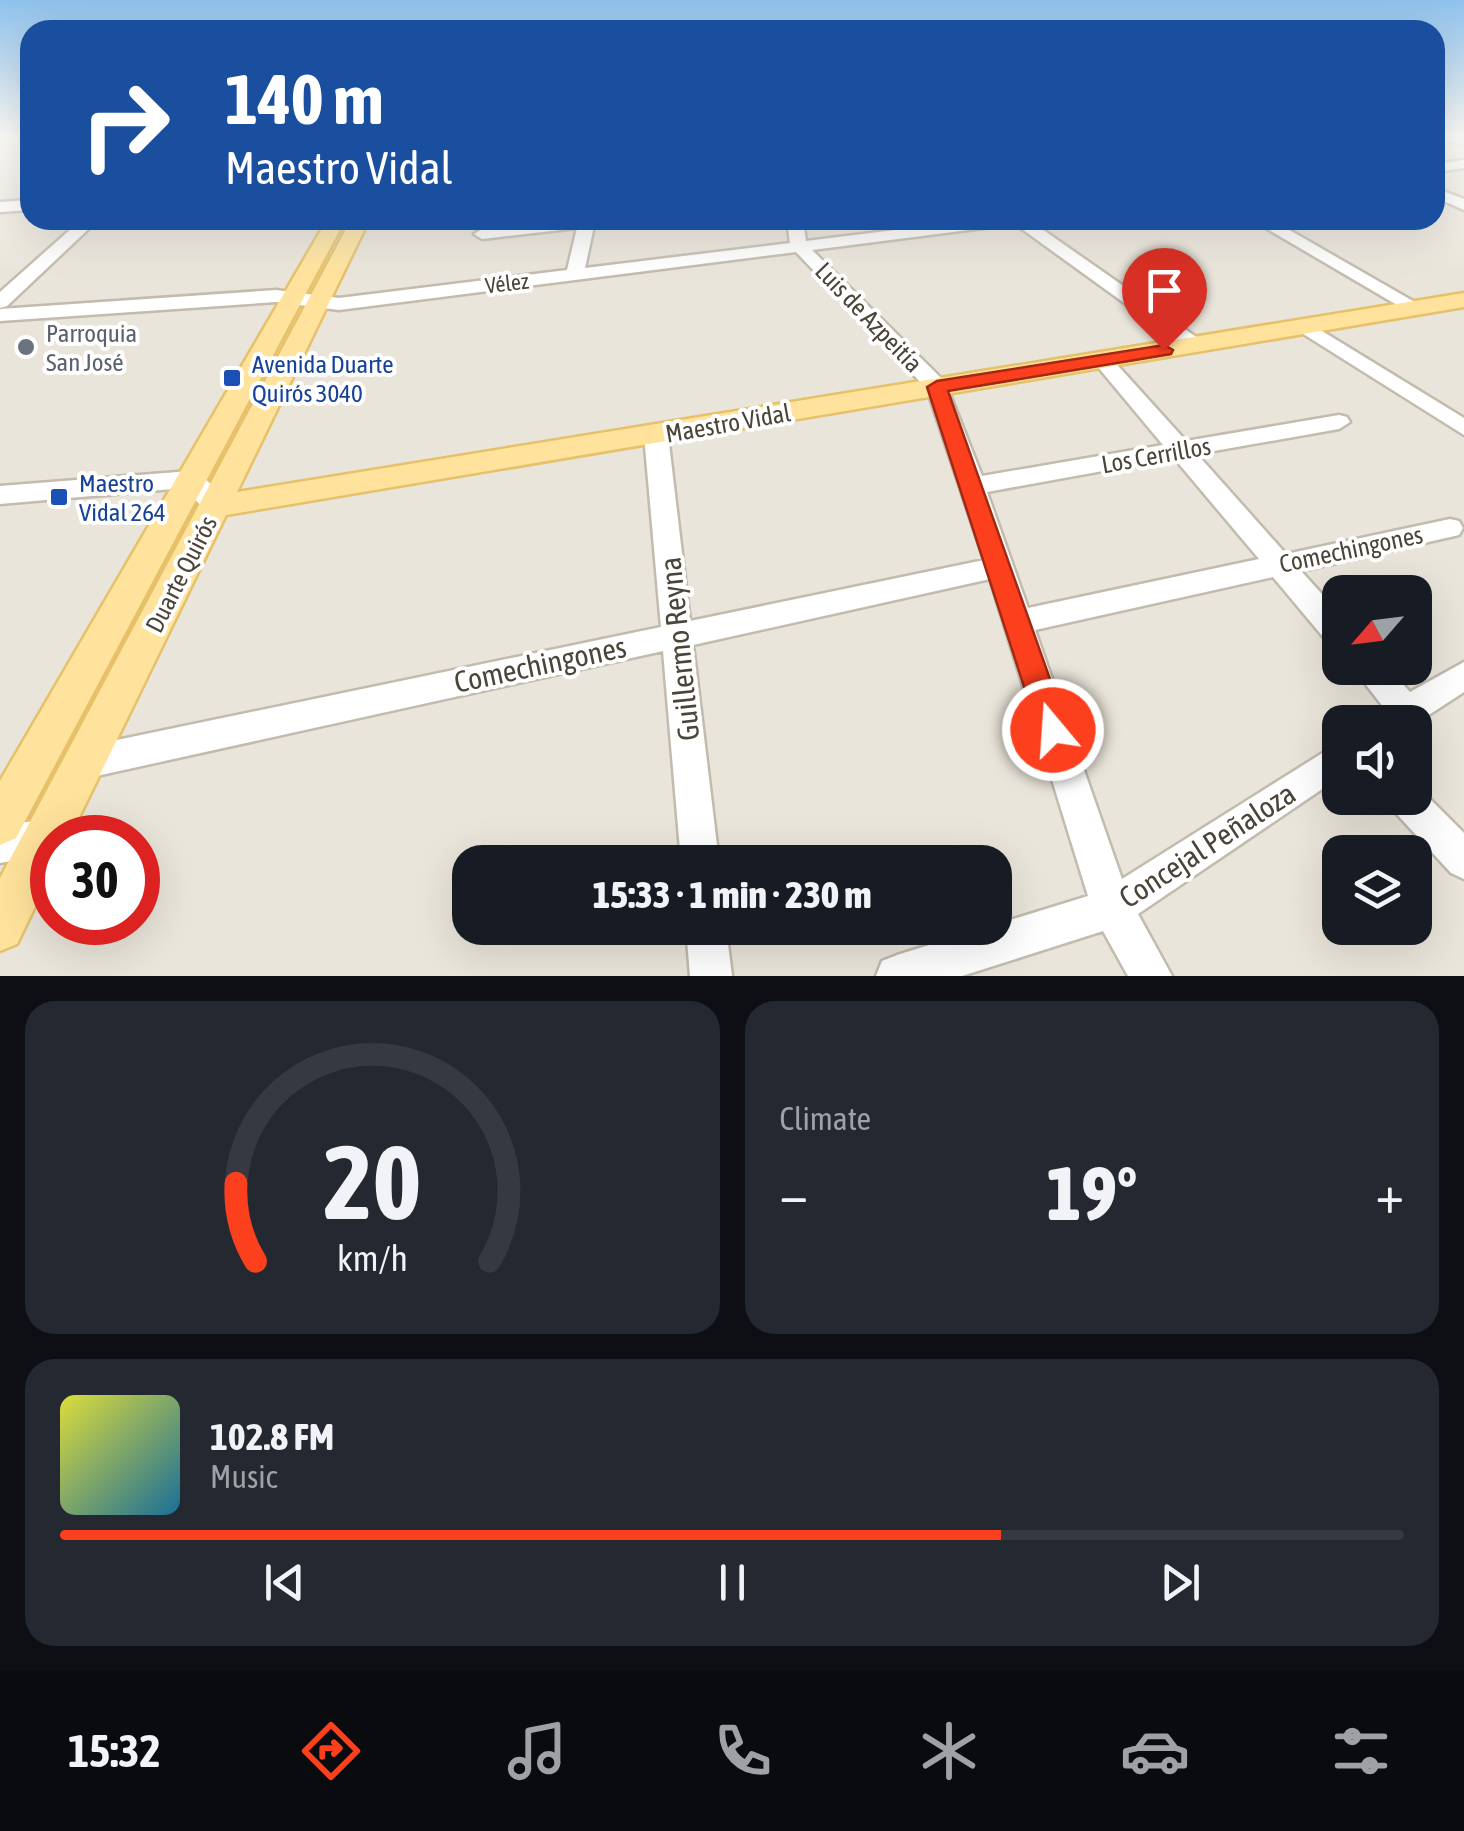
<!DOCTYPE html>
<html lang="en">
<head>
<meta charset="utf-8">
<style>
  :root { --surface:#171b24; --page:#242831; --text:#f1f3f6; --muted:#9ea1a6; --line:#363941; --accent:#fc3f1d }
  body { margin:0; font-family:"Asap Condensed",sans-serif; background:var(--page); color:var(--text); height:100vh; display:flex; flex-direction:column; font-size:38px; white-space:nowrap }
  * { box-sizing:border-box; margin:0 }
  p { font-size:32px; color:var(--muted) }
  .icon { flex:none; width:55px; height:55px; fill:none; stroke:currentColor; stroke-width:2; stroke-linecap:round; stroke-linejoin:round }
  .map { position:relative; height:976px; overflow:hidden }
  .details { display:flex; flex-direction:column; gap:25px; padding:25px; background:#0d0f14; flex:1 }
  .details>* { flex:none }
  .top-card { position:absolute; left:20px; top:20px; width:1425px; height:210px; border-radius:30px; box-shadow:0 10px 40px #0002; background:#1a4fa0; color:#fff; overflow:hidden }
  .needle { width:65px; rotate:242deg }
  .fabs { position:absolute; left:1322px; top:575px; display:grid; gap:20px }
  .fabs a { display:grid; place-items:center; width:110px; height:110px; border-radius:20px; background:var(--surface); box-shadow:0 10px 40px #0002; font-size:50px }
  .speed { position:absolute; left:30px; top:815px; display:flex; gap:20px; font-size:50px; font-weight:700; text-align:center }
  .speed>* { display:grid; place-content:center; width:130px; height:130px; border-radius:50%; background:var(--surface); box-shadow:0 10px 40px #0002; line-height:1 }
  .speed .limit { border:15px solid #d22; background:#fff; color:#111 }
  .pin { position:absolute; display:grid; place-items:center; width:85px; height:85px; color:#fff; margin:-102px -42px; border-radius:50% 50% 50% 0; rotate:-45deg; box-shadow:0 0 10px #0007 }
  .pin .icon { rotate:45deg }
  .me { position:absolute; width:110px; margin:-55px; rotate:342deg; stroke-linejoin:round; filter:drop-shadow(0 0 8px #0008) }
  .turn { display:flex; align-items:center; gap:35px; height:210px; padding:0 40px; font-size:45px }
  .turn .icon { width:130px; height:130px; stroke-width:2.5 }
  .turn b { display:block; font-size:70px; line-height:85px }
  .big { font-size:75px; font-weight:800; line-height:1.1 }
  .details .card { flex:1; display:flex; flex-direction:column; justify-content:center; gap:15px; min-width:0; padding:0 35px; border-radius:30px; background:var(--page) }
  .details .dial { align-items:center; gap:0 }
  .dial svg { height:260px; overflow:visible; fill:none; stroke:var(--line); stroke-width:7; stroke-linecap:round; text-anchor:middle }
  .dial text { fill:var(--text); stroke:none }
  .song { display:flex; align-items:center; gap:30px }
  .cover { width:120px; height:120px; border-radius:15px; background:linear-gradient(135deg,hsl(60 70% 55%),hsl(200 70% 35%)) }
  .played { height:10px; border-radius:5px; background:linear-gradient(90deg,var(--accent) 70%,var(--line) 70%) }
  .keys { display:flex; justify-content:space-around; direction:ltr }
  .heat { display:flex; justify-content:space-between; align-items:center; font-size:55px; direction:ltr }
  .details .tiles { flex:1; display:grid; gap:25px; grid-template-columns:1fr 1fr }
  .card:last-child { grid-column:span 2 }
  .trip { position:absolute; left:452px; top:845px; width:560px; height:100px; border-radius:30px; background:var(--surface); box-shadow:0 10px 40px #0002; font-weight:800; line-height:100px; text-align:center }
  .tabs { display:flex; height:160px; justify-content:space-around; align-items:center; background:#090b0e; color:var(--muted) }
  .tabs .icon { width:70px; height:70px }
  .tabs .selected { color:var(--accent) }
  .tabs b { font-size:45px; color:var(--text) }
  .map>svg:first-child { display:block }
  .residential { fill:#eae5da; fill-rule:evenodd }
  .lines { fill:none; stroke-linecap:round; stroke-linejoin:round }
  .minor-casing { stroke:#c2bbae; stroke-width:5 }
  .major-casing { stroke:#e6c16a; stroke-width:5 }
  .minor { fill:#fff; fill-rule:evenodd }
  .major { fill:#ffe39c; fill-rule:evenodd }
  .route { fill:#fc3f1d; stroke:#a42913; stroke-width:2.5 }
  .worship-dot { fill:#6b7280; stroke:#fff; stroke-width:4 }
  .transit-dot { fill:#1a4fb4; stroke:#fff; stroke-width:4 }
  .labels { text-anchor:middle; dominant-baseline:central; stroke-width:8; stroke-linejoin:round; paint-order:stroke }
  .far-street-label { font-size:22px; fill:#4b4439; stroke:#fff }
  .street-label { font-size:25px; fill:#4b4439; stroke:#fff }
  .worship-label { font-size:25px; fill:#5b616d; stroke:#fff; text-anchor:start }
  .transit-label { font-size:25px; fill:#164399; stroke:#fff; text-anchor:start }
  .near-street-label { font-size:30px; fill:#4b4439; stroke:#fff }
</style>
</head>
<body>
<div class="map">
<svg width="1464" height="976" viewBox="0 0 1464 976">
  <rect width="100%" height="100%" fill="#f6f3ec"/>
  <path class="residential" d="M0,137h30v83h1405v-83h29v839h-1464zM1340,592h75v76h-75zM1340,722h75v76h-75zM52,838h86v84h-86zM1340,852h75v76h-75zM470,862h525v66h-525z"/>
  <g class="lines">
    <g class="minor-casing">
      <path id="minor" d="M1446,137h18v8l-17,-5z
        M1464,160v8l-29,4v-8z
        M1435,188l29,11v11l-29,-13z
        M30,200v10l-30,2v-10z
        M81,220h17l-91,86 -7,2v-16z
        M565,220h51l-22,6 -9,42 205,-25 -3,-23h16l3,21 170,-21h53l173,121v8h-14l-173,-125 -203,26 133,132 37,94 181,-31 -70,-84 10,-6 7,2 76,84 153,-26 8,2 3,5 -11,7 -142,25 89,100 164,-35 9,2 4,7 -4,7 -158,36 39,43v33l-11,-3 -56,-67 -238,53 87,249 218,-137v35l-202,137 34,62h-44l-25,-45 -141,45h-86l6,-15 15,-6 191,-59 -98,-317 -297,66 26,217h-38l-18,-211 -580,128 -12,-5 -5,-11 5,-11 12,-5 578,-120 -17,-192 12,-7 12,7 22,186 294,-61 -57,-171 -131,-137 -457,58 -63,-8 -276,19v-12l276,-19 63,8 228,-28 10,-42 -95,11 -8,-5 8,-5zM1174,458l85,101 -231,49 -41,-116z
        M1252,220h20l153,88 -2,4h-14z
        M1351,220h16l1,1 -8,5z
        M1304,320l160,98v17l-167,-105 -3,-4z
        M190,471c15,4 31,22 39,35l-4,6h-18l-23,-24 -184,16v-18z
        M1464,662v30l-49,32 -41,-2 10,-14 -31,-40h35l22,24z
        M1415,784l49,49v46l-13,-6 -58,-63 -5,-12h27z
        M45,820l13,6 5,12h-11v16l-52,9v-38z
        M686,928h40l6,48h-42z"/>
    </g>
    <g class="major-casing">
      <path id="major" d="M327,220h18l-329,618 -16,7v-64z
        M351,220h18l-132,272 1227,-199v14l-1238,208 -157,323h-17v33l-35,73 -17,7v-73z"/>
    </g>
    <use href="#minor" class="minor"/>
    <use href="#major" class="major"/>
  </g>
  <linearGradient id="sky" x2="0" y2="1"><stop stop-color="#8fc1ec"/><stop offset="0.5" stop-color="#fbfaf6"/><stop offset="1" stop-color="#fbfaf6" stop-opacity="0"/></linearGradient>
  <rect width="1464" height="273" fill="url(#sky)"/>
  <path class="route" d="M1164,345l9,5 -2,4 -223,37 120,339 -4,9 -11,4 -10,-4 -5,-9 -111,-343 10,-6z"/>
  <circle class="worship-dot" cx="26" cy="347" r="10"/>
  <g class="transit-dot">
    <rect x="222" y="368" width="20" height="20" rx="5"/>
    <rect x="49" y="487" width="20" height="20" rx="5"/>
  </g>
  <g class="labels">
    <g class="far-street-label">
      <text transform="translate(507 283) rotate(-7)">Vélez</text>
    </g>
    <g class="street-label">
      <text transform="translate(869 317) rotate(46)">Luis de Azpeitía</text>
      <text transform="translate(728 423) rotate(-10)">Maestro Vidal</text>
      <text transform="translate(1156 455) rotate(-10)">Los Cerrillos</text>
      <text transform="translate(1351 549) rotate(-12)">Comechingones</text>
      <text transform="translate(181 574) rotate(-63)">Duarte Quirós</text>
    </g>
    <g class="worship-label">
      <text x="46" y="333">Parroquia<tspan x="46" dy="29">San José</tspan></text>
    </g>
    <g class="transit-label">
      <text x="252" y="364">Avenida Duarte<tspan x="252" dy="29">Quirós 3040</tspan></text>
      <text x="79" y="483">Maestro<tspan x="79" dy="29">Vidal 264</tspan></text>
    </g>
    <g class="near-street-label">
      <text transform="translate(679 649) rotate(-96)">Guillermo Reyna</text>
      <text transform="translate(540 664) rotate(-12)">Comechingones</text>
      <text transform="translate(1207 845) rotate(-33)">Concejal Peñaloza</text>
    </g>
  </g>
</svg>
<div class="fabs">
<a><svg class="needle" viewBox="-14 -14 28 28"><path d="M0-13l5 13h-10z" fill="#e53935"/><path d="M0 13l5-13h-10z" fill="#9ea1a6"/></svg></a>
<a><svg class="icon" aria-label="sound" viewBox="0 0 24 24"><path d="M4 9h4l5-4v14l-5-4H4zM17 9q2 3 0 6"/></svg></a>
<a><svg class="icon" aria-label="layers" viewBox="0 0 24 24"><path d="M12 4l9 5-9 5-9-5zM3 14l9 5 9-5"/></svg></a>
</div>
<div class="speed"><div class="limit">30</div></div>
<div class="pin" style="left:1164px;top:350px;background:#d93025"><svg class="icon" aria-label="arrive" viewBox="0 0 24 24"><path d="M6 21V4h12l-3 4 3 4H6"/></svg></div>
<svg class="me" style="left:1053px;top:730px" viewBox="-20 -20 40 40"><circle r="17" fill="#fc3f1d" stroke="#fff" stroke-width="3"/><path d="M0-11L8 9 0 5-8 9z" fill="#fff"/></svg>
<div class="trip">15:33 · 1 min · 230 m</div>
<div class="top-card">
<div class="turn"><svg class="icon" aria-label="right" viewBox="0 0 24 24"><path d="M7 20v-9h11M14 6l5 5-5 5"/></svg><div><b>140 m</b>Maestro Vidal</div></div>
</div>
</div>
<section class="details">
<div class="tiles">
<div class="card dial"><svg viewBox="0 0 100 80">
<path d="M14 69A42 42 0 1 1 86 69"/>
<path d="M14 69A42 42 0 0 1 8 45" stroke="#fc3f1d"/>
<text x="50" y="56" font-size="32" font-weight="700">20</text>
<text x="50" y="72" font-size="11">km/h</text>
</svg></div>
<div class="card"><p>Climate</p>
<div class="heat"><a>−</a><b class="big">19°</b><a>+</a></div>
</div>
<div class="card">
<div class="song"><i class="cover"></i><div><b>102.8 FM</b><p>Music</p></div></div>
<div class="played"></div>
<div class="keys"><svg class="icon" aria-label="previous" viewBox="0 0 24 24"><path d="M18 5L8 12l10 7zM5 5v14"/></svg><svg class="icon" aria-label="pause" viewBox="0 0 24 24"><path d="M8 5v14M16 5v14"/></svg><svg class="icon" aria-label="next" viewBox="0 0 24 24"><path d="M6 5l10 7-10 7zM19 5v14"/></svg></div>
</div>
</div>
</section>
<nav class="tabs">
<b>15:32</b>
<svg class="icon selected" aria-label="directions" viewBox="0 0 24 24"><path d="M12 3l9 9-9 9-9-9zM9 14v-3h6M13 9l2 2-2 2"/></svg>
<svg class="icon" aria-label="music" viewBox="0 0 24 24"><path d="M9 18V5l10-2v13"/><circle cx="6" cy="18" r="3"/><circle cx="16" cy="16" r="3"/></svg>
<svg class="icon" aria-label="phone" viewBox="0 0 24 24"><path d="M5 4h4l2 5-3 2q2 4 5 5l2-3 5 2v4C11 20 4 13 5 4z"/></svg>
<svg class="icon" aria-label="climate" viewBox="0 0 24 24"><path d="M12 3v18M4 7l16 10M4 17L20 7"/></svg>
<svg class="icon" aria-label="car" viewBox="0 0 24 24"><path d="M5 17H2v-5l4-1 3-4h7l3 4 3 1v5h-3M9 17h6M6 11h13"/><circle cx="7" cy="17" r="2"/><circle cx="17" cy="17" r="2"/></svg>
<svg class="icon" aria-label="filters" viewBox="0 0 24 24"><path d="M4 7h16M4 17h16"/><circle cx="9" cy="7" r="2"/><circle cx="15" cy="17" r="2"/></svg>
</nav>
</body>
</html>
